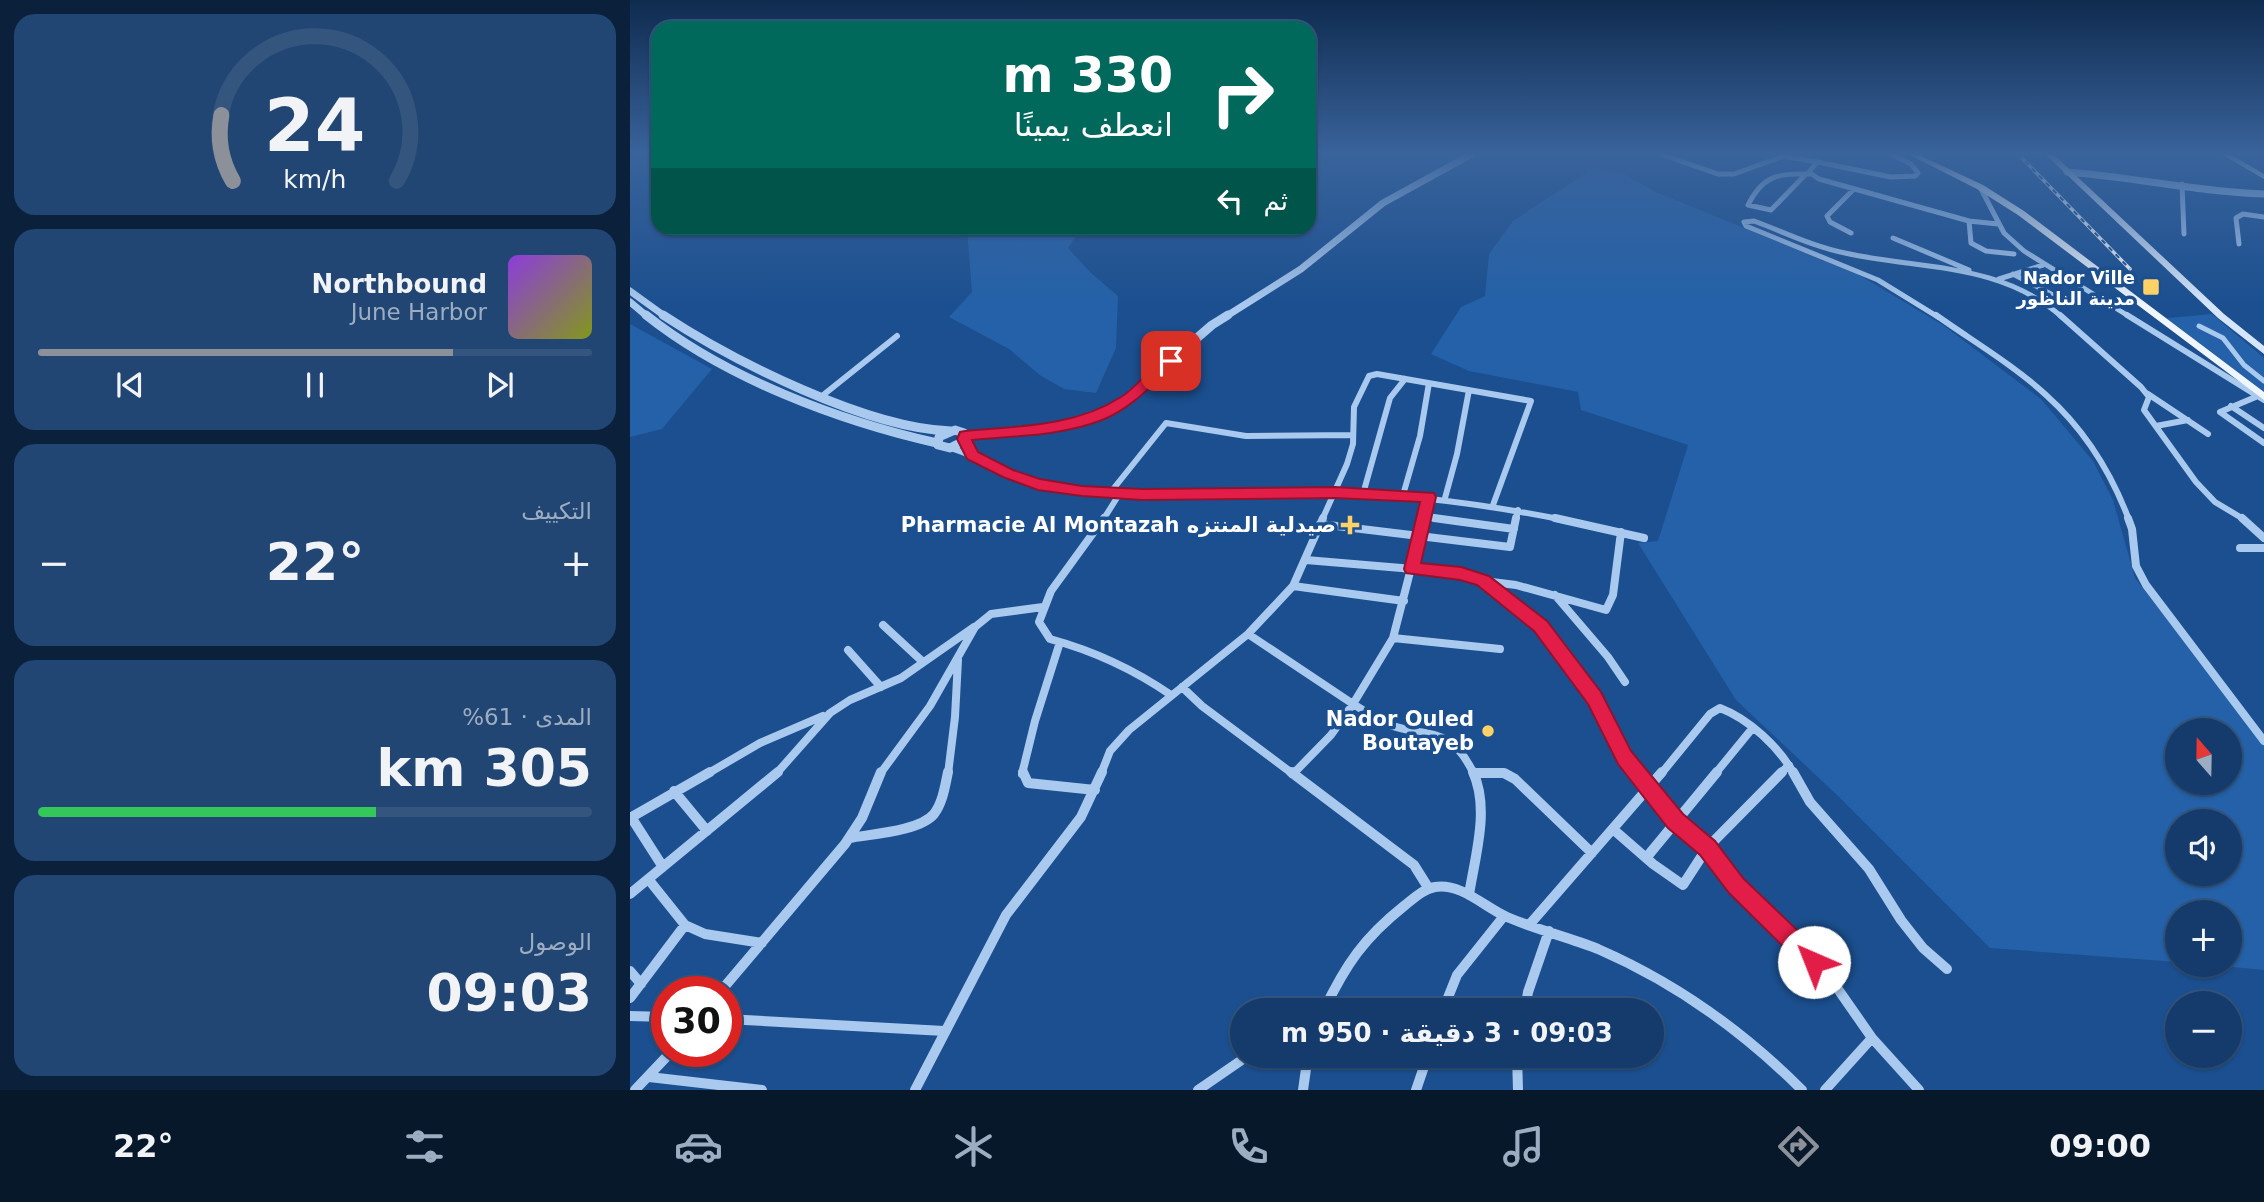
<!DOCTYPE html>
<html lang="ar">
<head>
<meta charset="utf-8">
<style>
  :root { --surface:#143b6b; --page:#214673; --text:#f1f3f6; --muted:#9dadc1; --line:#33557e; --accent:#8c9099 }
  body { margin:0; font-family:"DejaVu Sans","Noto Sans Arabic",sans-serif; background:var(--page); color:var(--text); direction:rtl; height:100vh; display:flex; flex-direction:column; font-size:26px; white-space:nowrap }
  * { box-sizing:border-box; margin:0 }
  p { font-size:23px; color:var(--muted) }
  .icon { flex:none; width:38px; height:38px; fill:none; stroke:currentColor; stroke-width:2; stroke-linecap:round; stroke-linejoin:round }
  .map { position:relative; flex:1; overflow:hidden; direction:ltr }
  .drawer { display:flex; flex-direction:column; gap:14px; padding:14px; background:#0b203b; width:630px }
  .drawer>* { flex:none }
  .banner { position:absolute; left:21px; top:21px; width:665px; height:214px; border-radius:21px; box-shadow:0 2px 5px #0004,0 0 0 2px var(--line); direction:rtl; background:#00695c; color:#fff; overflow:hidden }
  .needle { width:46px; rotate:340deg }
  .controls { position:absolute; left:1535px; top:718px; display:grid; gap:14px }
  .controls a { display:grid; place-items:center; width:77px; height:77px; border-radius:50%; background:var(--surface); box-shadow:0 2px 5px #0004,0 0 0 2px var(--line); font-size:35px }
  .speed { position:absolute; left:21px; top:976px; display:flex; gap:14px; font-size:35px; font-weight:700; text-align:center }
  .speed>* { display:grid; place-content:center; width:91px; height:91px; border-radius:50%; background:var(--surface); box-shadow:0 2px 5px #0004,0 0 0 2px var(--line); line-height:1 }
  .speed .limit { border:10px solid #d22; background:#fff; color:#111 }
  .pin { position:absolute; display:grid; place-items:center; width:60px; height:60px; color:#fff; margin:-30px; border-radius:14px; box-shadow:0 4px 10px #0006 }
  .me { position:absolute; width:77px; margin:-38px; rotate:316deg; stroke-linejoin:round; filter:drop-shadow(0 0 5px #0008) }
  .turn { display:flex; align-items:center; gap:24px; height:147px; padding:0 28px; font-size:32px }
  .turn .icon { width:91px; height:91px; stroke-width:2.5 }
  .turn b { display:block; font-size:49px; line-height:60px }
  .then { display:flex; align-items:center; height:66px; padding:0 28px; background:#0003; gap:14px; font-size:26px }
  .big { font-size:52px; font-weight:700; line-height:1.1 }
  .drawer .card { flex:1; display:flex; flex-direction:column; justify-content:center; gap:10px; min-width:0; padding:0 24px; border-radius:21px; background:var(--page) }
  .drawer .dial { align-items:center; gap:0 }
  .dial svg { height:182px; overflow:visible; fill:none; stroke:var(--line); stroke-width:7; stroke-linecap:round; text-anchor:middle }
  .dial text { fill:var(--text); stroke:none }
  .song { display:flex; align-items:center; gap:21px }
  .cover { width:84px; height:84px; border-radius:10px; background:linear-gradient(135deg,hsl(270 70% 55%),hsl(70 70% 35%)) }
  .played { height:7px; border-radius:4px; background:linear-gradient(90deg,var(--accent) 75%,var(--line) 75%) }
  .keys { display:flex; justify-content:space-around; direction:ltr }
  .heat { display:flex; justify-content:space-between; align-items:center; font-size:38px; direction:ltr }
  .charge { height:10px; border-radius:5px; background:linear-gradient(90deg,#34c759 61%,var(--line) 0) }
  .trip { position:absolute; left:600px; top:998px; width:434px; height:70px; border-radius:35px; background:var(--surface); box-shadow:0 2px 5px #0004,0 0 0 2px var(--line); font-weight:700; line-height:70px; text-align:center; direction:rtl }
  .tabs { display:flex; height:112px; justify-content:space-around; align-items:center; background:#08182b; color:var(--muted) }
  .tabs .icon { width:49px; height:49px }
  .tabs .on { color:var(--accent) }
  .tabs b { font-size:32px; color:var(--text) }
  main { display:flex; flex:1; min-height:0 }
  .map>svg:first-child { display:block }
  .green { fill:#2461a8; fill-rule:evenodd }
  .lines { fill:none; stroke-linecap:round; stroke-linejoin:round }
  .pedestrian { stroke:#a9c9ee; stroke-width:5 }
  .minor-far3 { stroke:#a9c9ee; stroke-width:5 }
  .minor-far2 { stroke:#a9c9ee; stroke-width:6 }
  .minor-far1 { stroke:#a9c9ee; stroke-width:8 }
  .minor { stroke:#a9c9ee; stroke-width:10 }
  .tertiary-far1 { stroke:#a9c9ee; stroke-width:7 }
  .tertiary { stroke:#a9c9ee; stroke-width:9 }
  .secondary { fill:#d6e6fa; fill-rule:evenodd }
  .primary { fill:#f0f6ff; fill-rule:evenodd }
  .rail-casing { stroke:#fff; stroke-width:3.5 }
  .rail { stroke:#1b4f8f; stroke-width:2; stroke-dasharray:5; stroke-linecap:butt }
  .route { fill:#e11d48; stroke:#92132f; stroke-width:2 }
  .poi-dot { fill:#ffd166; stroke:#1b4f8f; stroke-width:2.5 }
  .labels { text-anchor:middle; dominant-baseline:central; stroke-width:7; stroke-linejoin:round; paint-order:stroke }
  .far-poi-label { font-size:18px; font-weight:bold; fill:#fff; stroke:#1b4f8f; text-anchor:end }
  .poi-label { font-size:21px; font-weight:bold; fill:#fff; stroke:#1b4f8f; text-anchor:end }
</style>
</head>
<body>
<main>
<div class="map">
<svg width="1634" height="1090" viewBox="0 0 1634 1090">
  <rect width="100%" height="100%" fill="#1b4f8f"/>
  <path class="green" d="M965,167l27,6 34,19 203,83 84,50 98,74 52,62 20,39 22,78 129,166v226l-63,-6h29v-52h-53v50l-187,-14 -151,-151 -103,-97 -98,-157 20,-2 30,-96 -107,-35 -3,-18 -109,-21 -38,-17 30,-47 24,-11 4,-42 24,-33zM1547,730h53v52h-53zM1547,821h53v52h-53z
    M337,228h179l-10,4 -56,-2 -12,18 23,25 27,23 -2,52 -20,45 -32,-4 -23,-13 -32,-27 -60,-32 23,-25z
    M1582,314l52,44v35l-98,-73 2,-2z
    M0,324l82,45 -50,60 -32,8z"/>
  <g class="lines">
    <path class="pedestrian" d="M1569,326l24,12 21,27 20,16"/>
    <path class="minor-far3" d="M1030,154l58,20h16l50,-18 33,6
      M1183,161l78,16 24,-1 3,-3 -7,-9 -20,-10
      M1187,162l-8,10 10,7 150,42 29,3
      M1176,174l-35,36 -23,-5c15,-30 31,-32 62,-31
      M1552,184l2,50
      M1350,187l24,46 20,18 106,66
      M1339,221l2,22 15,8 28,3
      M1221,233l-21,-11 -3,-6 26,-26
      M1263,238l76,32
      M1609,244l-3,-26 7,-4 21,3
      M1383,274l55,29
      M1369,279l44,-14
      M1308,317l-60,-37 -132,-54 -2,-4 10,-1c30,11 60,26 91,32 77,17 154,9 217,64"/>
    <path class="minor-far2" d="M1306,315c35,25 79,51 110,80 38,34 65,77 83,125
      M1430,315l81,72 8,10 -5,13 52,72 19,20 30,18
      M1497,315l137,85
      M1518,394l60,40
      M192,396l75,-60
      M1628,396l-38,16 44,31
      M1601,406l33,22
      M1526,426l32,-6
      M320,448c36,11 68,33 104,39 94,16 189,4 282,6 77,1 152,12 228,27
      M480,493l56,-70 80,13 107,-1
      M733,494l27,-96 15,-19
      M773,495l17,-59 9,-53
      M815,498l12,-44 12,-64
      M795,517l22,3
      M473,520l17,-27
      M692,520l25,-56 6,-20 1,-37 15,-31 8,-2 154,27 -38,104
      M793,520l6,-23
      M886,520l2,-10"/>
    <path class="minor-far1" d="M474,518l-53,73 -12,31 11,17c44,12 83,30 121,56
      M794,518l-31,120 -40,66c11,6 22,16 34,20 43,16 62,-1 87,50
      M804,518l80,11
      M925,518l89,20
      M1498,518l4,11 4,37 10,19 118,156
      M1612,518l22,20
      M690,524l190,23 6,-29
      M1610,548h24
      M676,560l155,13c58,21 104,74 135,126 14,25 23,52 41,75
      M854,581l32,4 90,25 7,-15 8,-63
      M663,586l111,15
      M925,595l53,62 17,25
      M253,625l40,37
      M618,634l105,70 -22,31 -38,39
      M763,638l107,11
      M218,650l33,37
      M552,687l20,19 91,68
      M845,773l30,1
      M77,774l53,-31 63,-27
      M146,774l54,-61 20,-13 51,-22 73,-51
      M250,774l50,-68 45,-79 16,-13 52,-7
      M318,774l7,-57 3,-57
      M392,774l13,-53 25,-79
      M471,774l9,-23 19,-21 119,-96 45,-48 30,-68
      M1031,774l49,-60 10,-6c29,11 59,39 74,66
      M1085,774l36,-44
      M1150,774l9,-9"/>
    <path class="minor" d="M393,772l5,11 67,7
      M661,772l123,93 15,24
      M1006,772l39,49 32,27 29,38 97,96 39,56 47,52
      M1163,772l17,30 59,67 32,51 22,28 24,21
      M845,773h29l11,6 77,74
      M663,774l2,-2
      M44,791l33,40
      M1,817l32,50
      M0,818l80,-46
      M984,830l39,34 30,21 24,-37 75,-76
      M220,838c22,-4 70,-7 84,-24 9,-12 11,-28 14,-42
      M1016,858l71,-86
      M19,880l36,45 20,9 57,9
      M0,894l148,-122
      M839,895c6,-39 21,-86 4,-123
      M900,924l132,-152
      M0,971l11,13
      M90,992l125,-148 17,-26 19,-46
      M0,998l55,-73
      M694,1010c22,-46 40,-72 80,-104 9,-7 19,-17 31,-19 27,-4 49,20 72,30 30,13 61,20 91,32 76,33 145,82 204,141
      M813,1010l14,-35 47,-59
      M895,1010l3,-18 21,-61
      M0,1016l37,1
      M96,1019l218,12
      M887,1055l1,35
      M19,1077l113,13
      M5,1090l36,-38
      M285,1090l91,-175 75,-98 21,-45
      M568,1090l51,-35
      M673,1090l5,-35
      M786,1090l12,-35
      M1195,1090l47,-52"/>
    <path class="tertiary-far1" d="M1437,172c66,5 131,20 197,22
      M0,291l36,26
      M0,302l18,15
      M595,317l76,-48 82,-66 89,-49"/>
    <path class="tertiary" d="M16,315c79,63 193,106 291,128
      M33,315c70,46 205,114 288,116
      M325,430l9,3 -2,9 -12,6 -12,-3 1,-8z
      M335,436l96,-10 55,-18 96,-83 16,-10"/>
    <path class="secondary" d="M1415,154h8l171,160 40,32v8l-46,-36z
      M1591,154h9l34,20v5z"/>
    <path class="primary" d="M1278,154h9l66,31 41,26 240,181v8l-246,-185 -41,-26z"/>
    <g class="rail-casing">
      <path id="rail" d="M1388,154l112,115"/>
    </g>
    <use href="#rail" class="rail"/>
  </g>
  <linearGradient id="sky" x2="0" y2="1"><stop stop-color="#0f2b4f"/><stop offset="0.5" stop-color="#39639b"/><stop offset="1" stop-color="#39639b" stop-opacity="0"/></linearGradient>
  <rect width="1634" height="306" fill="url(#sky)"/>
  <path class="route" d="M541,357l4,1v6c-22,20 -44,45 -73,56 -40,16 -88,16 -130,20l6,12 35,18 27,9 42,7 60,3 193,-2 99,6 2,4 -15,66 40,4 28,9 58,45 54,71 30,59 52,63 32,27 28,37 79,76 4,8 -4,8 -8,3 -7,-3 -78,-77 -29,-38 -32,-27 -50,-64 -30,-60 -54,-73 -57,-46 -17,-5 -54,-7 -2,-4 16,-67 -85,-4 -193,2 -60,-4 -44,-6 -35,-13 -36,-18 -10,-20 3,-7 5,-1c53,-5 109,-4 156,-34 17,-10 31,-34 50,-40z"/>
  <g class="poi-dot">
    <rect x="1512" y="278" width="18" height="18" rx="3.5"/>
    <path d="M716.5 514.5h7v7h7v7h-7v7h-7v-7h-7v-7h7z"/>
    <circle cx="858" cy="731" r="7"/>
  </g>
  <g class="labels">
    <g class="far-poi-label">
      <text x="1505" y="277">Nador Ville<tspan x="1505" dy="21">مدينة الناظور</tspan></text>
    </g>
    <g class="poi-label">
      <text x="706" y="525">Pharmacie Al Montazah صيدلية المنتزه</text>
      <text x="844" y="719">Nador Ouled<tspan x="844" dy="24">Boutayeb</tspan></text>
    </g>
  </g>
</svg>
<div class="controls">
<a><svg class="needle" viewBox="-14 -14 28 28"><path d="M0-13l5 13h-10z" fill="#e53935"/><path d="M0 13l5-13h-10z" fill="#9dadc1"/></svg></a>
<a><svg class="icon" aria-label="sound" viewBox="0 0 24 24"><path d="M4 9h4l5-4v14l-5-4H4zM17 9q2 3 0 6"/></svg></a>
<a>+</a>
<a>−</a>
</div>
<div class="speed"><div class="limit">30</div></div>
<div class="pin" style="left:541px;top:361px;background:#d93025"><svg class="icon" aria-label="arrive" viewBox="0 0 24 24"><path d="M6 21V4h12l-3 4 3 4H6"/></svg></div>
<svg class="me" style="left:1184px;top:962px" viewBox="-20 -20 40 40"><circle r="19" fill="#fff"/><path d="M0-13L10 11 0 6-10 11z" fill="#e11d48"/></svg>
<div class="trip">09:03 · 3 دقيقة · 950 m</div>
<div class="banner">
<div class="turn"><svg class="icon" aria-label="right" viewBox="0 0 24 24"><path d="M7 20v-9h11M14 6l5 5-5 5"/></svg><div><b>330 m</b>انعطف يمينًا</div></div>
<div class="then">ثم<svg class="icon" aria-label="left" viewBox="0 0 24 24"><path d="M17 20v-9H6M10 6l-5 5 5 5"/></svg></div>
</div>
</div>
<section class="drawer">
<div class="card dial"><svg viewBox="0 0 100 80">
<path d="M14 69A42 42 0 1 1 86 69"/>
<path d="M14 69A42 42 0 0 1 9 40" stroke="#8c9099"/>
<text x="50" y="56" font-size="32" font-weight="700">24</text>
<text x="50" y="72" font-size="11">km/h</text>
</svg></div>
<div class="card">
<div class="song"><i class="cover"></i><div><b>Northbound</b><p>June Harbor</p></div></div>
<div class="played"></div>
<div class="keys"><svg class="icon" aria-label="previous" viewBox="0 0 24 24"><path d="M18 5L8 12l10 7zM5 5v14"/></svg><svg class="icon" aria-label="pause" viewBox="0 0 24 24"><path d="M8 5v14M16 5v14"/></svg><svg class="icon" aria-label="next" viewBox="0 0 24 24"><path d="M6 5l10 7-10 7zM19 5v14"/></svg></div>
</div>
<div class="card"><p>التكييف</p>
<div class="heat"><a>−</a><b class="big">22°</b><a>+</a></div>
</div>
<div class="card"><p>المدى · 61%</p><b class="big">305 km</b><div class="charge"></div></div>
<div class="card"><p>الوصول</p><b class="big">09:03</b></div>
</section>
</main>
<nav class="tabs">
<b>09:00</b>
<svg class="icon on" aria-label="directions" viewBox="0 0 24 24"><path d="M12 3l9 9-9 9-9-9zM9 14v-3h6M13 9l2 2-2 2"/></svg>
<svg class="icon" aria-label="music" viewBox="0 0 24 24"><path d="M9 18V5l10-2v13"/><circle cx="6" cy="18" r="3"/><circle cx="16" cy="16" r="3"/></svg>
<svg class="icon" aria-label="phone" viewBox="0 0 24 24"><path d="M5 4h4l2 5-3 2q2 4 5 5l2-3 5 2v4C11 20 4 13 5 4z"/></svg>
<svg class="icon" aria-label="climate" viewBox="0 0 24 24"><path d="M12 3v18M4 7l16 10M4 17L20 7"/></svg>
<svg class="icon" aria-label="car" viewBox="0 0 24 24"><path d="M5 17H2v-5l4-1 3-4h7l3 4 3 1v5h-3M9 17h6M6 11h13"/><circle cx="7" cy="17" r="2"/><circle cx="17" cy="17" r="2"/></svg>
<svg class="icon" aria-label="filters" viewBox="0 0 24 24"><path d="M4 7h16M4 17h16"/><circle cx="9" cy="7" r="2"/><circle cx="15" cy="17" r="2"/></svg>
<b>22°</b>
</nav>
</body>
</html>
